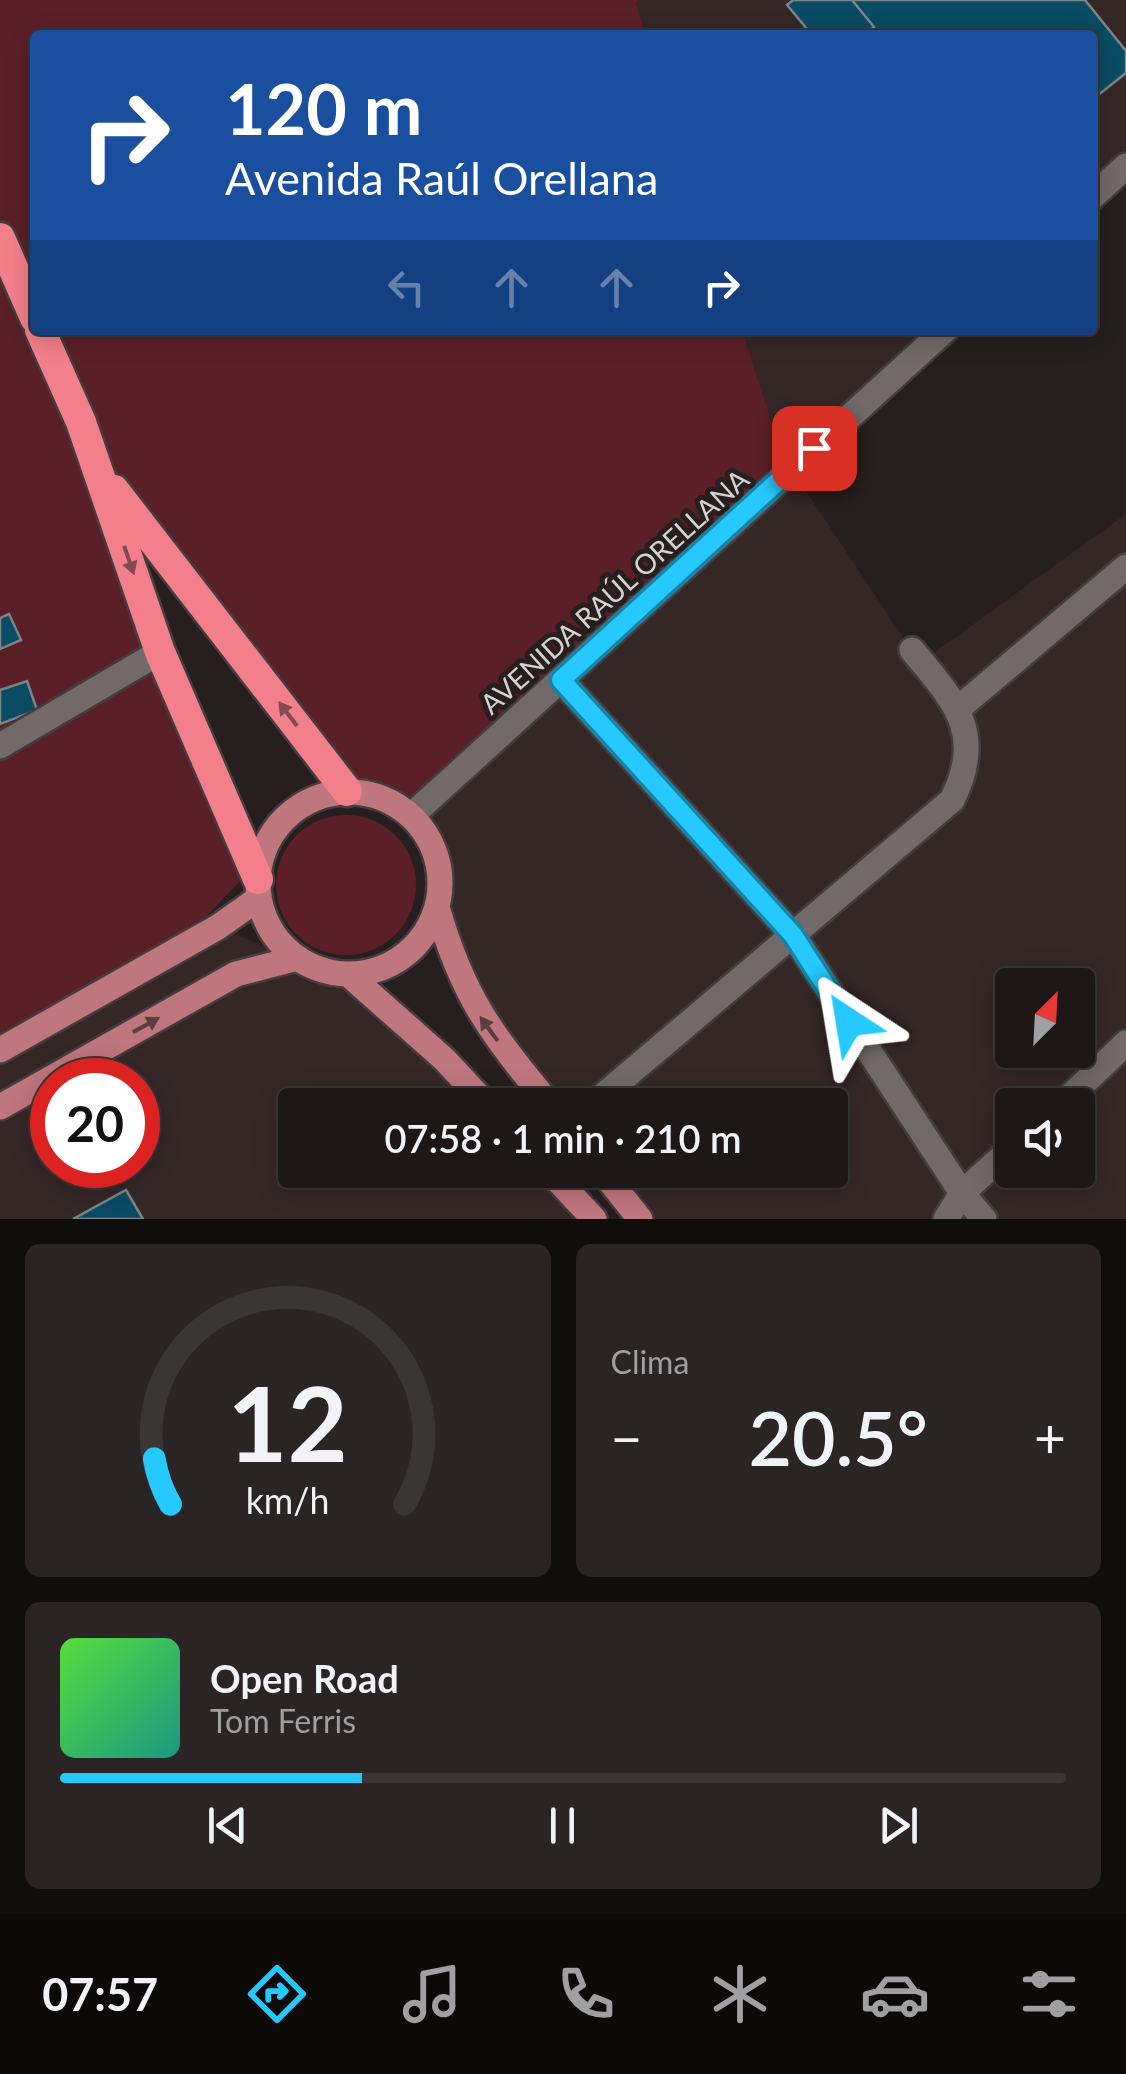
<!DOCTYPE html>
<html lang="es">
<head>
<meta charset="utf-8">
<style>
  :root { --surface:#1d1717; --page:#2a2424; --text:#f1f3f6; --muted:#a09fa1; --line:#3b3636; --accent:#25c9fe }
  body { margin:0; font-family:Lato,sans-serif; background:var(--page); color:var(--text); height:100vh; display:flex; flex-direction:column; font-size:38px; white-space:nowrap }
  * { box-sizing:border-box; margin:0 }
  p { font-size:32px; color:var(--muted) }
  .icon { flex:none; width:55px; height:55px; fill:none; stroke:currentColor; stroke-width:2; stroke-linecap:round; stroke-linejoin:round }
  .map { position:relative; height:1219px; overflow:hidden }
  .details { display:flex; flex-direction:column; gap:25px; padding:25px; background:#100d0d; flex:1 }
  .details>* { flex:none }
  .banner { position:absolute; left:30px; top:30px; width:1068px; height:305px; border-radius:10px; box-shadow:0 5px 25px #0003,0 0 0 2px var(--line); background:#1a4fa0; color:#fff; overflow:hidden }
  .needle { width:65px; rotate:24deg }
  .controls { position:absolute; left:995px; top:968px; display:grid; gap:20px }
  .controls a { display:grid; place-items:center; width:100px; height:100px; border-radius:10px; background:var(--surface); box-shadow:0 5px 25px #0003,0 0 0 2px var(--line); font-size:50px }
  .speed { position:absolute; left:30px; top:1058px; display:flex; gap:20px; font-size:50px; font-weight:700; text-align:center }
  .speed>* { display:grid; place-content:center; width:130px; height:130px; border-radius:50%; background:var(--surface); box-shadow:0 5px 25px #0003,0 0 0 2px var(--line); line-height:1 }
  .speed .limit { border:15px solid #d22; background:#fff; color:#111 }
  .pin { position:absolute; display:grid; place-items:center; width:85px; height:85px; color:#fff; margin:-42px; border-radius:20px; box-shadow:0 5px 15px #0006 }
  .me { position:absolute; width:110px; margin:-55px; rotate:327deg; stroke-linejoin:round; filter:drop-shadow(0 0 8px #0008) }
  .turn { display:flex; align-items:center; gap:35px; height:210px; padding:0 30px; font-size:45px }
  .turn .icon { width:130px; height:130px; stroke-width:2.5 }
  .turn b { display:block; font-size:70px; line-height:85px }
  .lanes { display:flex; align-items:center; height:95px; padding:0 30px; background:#0003; justify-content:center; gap:50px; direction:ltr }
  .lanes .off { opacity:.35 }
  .big { font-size:75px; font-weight:600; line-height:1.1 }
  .details .widget { flex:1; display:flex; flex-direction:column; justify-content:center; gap:15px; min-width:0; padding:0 35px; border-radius:15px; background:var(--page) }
  .details .dial { align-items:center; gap:0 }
  .dial svg { height:260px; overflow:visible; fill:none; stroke:var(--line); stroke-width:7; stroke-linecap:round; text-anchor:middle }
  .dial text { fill:var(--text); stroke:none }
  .song { display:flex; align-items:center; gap:30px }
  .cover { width:120px; height:120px; border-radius:15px; background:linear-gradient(135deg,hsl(110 70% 55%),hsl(170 70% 35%)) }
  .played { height:10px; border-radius:5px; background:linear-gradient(90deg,var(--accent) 30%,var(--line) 30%) }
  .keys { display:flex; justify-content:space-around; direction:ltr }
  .heat { display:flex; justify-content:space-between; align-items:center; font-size:55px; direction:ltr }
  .details .tiles { flex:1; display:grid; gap:25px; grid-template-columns:1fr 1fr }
  .widget:last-child { grid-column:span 2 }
  .trip { position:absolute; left:278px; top:1088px; width:570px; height:100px; border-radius:10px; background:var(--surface); box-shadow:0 5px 25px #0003,0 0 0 2px var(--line); font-weight:600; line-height:100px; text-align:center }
  .dock { display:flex; height:160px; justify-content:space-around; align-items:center; background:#0c0909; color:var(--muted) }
  .dock .icon { width:70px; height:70px }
  .dock .on { color:var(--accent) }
  .dock b { font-size:45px; color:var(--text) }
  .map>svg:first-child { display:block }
  .built { fill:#362727; fill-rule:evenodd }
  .green { fill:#5b1f27 }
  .building { fill:#0a4c63; stroke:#7c8589; stroke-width:2.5 }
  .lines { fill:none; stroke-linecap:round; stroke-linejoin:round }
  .minor-casing { stroke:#433d3d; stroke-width:30 }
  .major-casing { stroke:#433d3d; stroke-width:30 }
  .highway-casing { stroke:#433d3d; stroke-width:35 }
  .minor { stroke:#736969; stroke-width:25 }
  .major { stroke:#c0767d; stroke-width:25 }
  .highway { stroke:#f37f8a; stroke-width:30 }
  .oneway { fill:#834a4f }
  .oneway2 { fill:#5d3d40 }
  .route-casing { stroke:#1883a5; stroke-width:25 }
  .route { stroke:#25c9fe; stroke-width:18 }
  .labels { text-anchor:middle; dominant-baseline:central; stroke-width:10; stroke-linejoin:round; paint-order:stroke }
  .street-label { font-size:28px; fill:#d7d2d2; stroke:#271f1f }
</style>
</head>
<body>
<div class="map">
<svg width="1126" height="1219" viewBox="0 0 1126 1219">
  <rect width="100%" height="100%" fill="#271f1f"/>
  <path class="built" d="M639,0h487v166l-33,31 -1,-162h-446l-10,-32z
    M742,330h203l-153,140 128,193 206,-149v705h-486l-39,-49h229v-65h-280l-68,-84 -45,-114 3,-28 -6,-28 -23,-35 372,-359zM1012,985h66v65h-66zM1012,1105h66v65h-66z
    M218,927l104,43 26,4 139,131h-192v65h253l46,49h-594v-169zM52,1080h86v85h-86z"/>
  <path class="green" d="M0,0h639l-3,3 10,32h-611v295h707l46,142 -377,344 -27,-17 -37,-8 -247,-320 146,404 -73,76 -173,99z
    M276 885a70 70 0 1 1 140 0a70 70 0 1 1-140 0Z"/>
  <path class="building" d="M793,0h59l22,27 -11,8h-51l-25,-30z
    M852,0h233l41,51v22l-34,27v-65h-229l11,-8z
    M9,614l12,26 -21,9v-31z
    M27,681l10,29 -37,14v-34z
    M126,1190l17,29h-70z"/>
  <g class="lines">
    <g class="minor-casing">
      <path id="minor" d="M1092,197l34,-31
        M561,680l232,255 169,258 22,26
        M959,708l167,-141
        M0,746l160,-94
        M411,816l534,-486
        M592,1105l360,-305c34,-68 2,-99 -40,-150
        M1061,1105l65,-62
        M946,1219l16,-26 50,-45"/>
    </g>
    <g class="major-casing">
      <path id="major" d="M258 883a91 91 0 1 1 182 0a91 91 0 1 1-182 0Z
        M437,907c26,91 54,126 113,198
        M348,974l96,85 43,46
        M0,1050l218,-123 41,-29
        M0,1107l236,-133 62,-16
        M548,1170l46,49
        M601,1170l39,49"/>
    </g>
    <g class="highway-casing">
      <path id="highway" d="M0,238l35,80
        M40,330l41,92 79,230 98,227
        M114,490l233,301"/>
    </g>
    <use href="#minor" class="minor"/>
    <use href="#major" class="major"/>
    <use href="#highway" class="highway"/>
  </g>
  <defs><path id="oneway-solid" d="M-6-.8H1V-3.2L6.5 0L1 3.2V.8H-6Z" transform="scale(2.5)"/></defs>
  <g class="oneway">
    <use href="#oneway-solid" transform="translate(129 560) rotate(71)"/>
    <use href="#oneway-solid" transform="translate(288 714) rotate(-127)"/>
  </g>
  <g class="oneway2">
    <use href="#oneway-solid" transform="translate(146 1025) rotate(-29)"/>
    <use href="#oneway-solid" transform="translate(489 1029) rotate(-126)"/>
  </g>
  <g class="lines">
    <g class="route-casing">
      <path id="route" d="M814,448l-253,232 232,255 56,87"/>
    </g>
    <use href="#route" class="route"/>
  </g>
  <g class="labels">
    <g class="street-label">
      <text transform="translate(614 591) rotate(-42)">AVENIDA RAÚL ORELLANA</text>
    </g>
  </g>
</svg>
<div class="controls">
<a><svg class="needle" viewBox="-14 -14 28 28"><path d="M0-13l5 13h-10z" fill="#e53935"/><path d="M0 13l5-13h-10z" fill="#a09fa1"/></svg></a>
<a><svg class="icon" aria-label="sound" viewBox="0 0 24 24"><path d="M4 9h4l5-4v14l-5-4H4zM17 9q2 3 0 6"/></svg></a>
</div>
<div class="speed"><div class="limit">20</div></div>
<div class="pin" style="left:814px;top:448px;background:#d93025"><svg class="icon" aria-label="arrive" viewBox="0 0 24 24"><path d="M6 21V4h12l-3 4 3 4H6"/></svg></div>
<svg class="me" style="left:849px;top:1022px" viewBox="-20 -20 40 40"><path d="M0-17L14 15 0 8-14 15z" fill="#25c9fe" stroke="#fff" stroke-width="4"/></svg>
<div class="trip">07:58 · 1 min · 210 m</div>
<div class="banner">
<div class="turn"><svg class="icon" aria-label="right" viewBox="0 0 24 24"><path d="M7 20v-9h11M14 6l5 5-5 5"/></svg><div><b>120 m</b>Avenida Raúl Orellana</div></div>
<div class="lanes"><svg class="icon off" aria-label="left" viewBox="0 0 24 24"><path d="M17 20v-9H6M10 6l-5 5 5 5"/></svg><svg class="icon off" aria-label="ahead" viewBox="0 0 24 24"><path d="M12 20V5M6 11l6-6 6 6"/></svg><svg class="icon off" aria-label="ahead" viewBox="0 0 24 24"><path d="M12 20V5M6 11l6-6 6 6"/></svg><svg class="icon" aria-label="right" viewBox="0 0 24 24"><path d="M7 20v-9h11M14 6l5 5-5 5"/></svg></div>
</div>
</div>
<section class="details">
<div class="tiles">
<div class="widget dial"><svg viewBox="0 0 100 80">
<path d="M14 69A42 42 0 1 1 86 69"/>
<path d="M14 69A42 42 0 0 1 9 55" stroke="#25c9fe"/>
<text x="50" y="56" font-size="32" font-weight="700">12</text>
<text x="50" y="72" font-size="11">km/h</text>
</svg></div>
<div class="widget"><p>Clima</p>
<div class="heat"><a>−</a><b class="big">20.5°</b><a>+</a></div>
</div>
<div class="widget">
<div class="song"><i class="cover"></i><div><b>Open Road</b><p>Tom Ferris</p></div></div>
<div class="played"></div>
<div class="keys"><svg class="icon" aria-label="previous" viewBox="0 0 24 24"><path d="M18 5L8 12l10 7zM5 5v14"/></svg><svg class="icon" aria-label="pause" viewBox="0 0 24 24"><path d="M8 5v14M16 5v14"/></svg><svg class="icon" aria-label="next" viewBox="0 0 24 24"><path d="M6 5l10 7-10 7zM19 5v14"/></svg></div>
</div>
</div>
</section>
<nav class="dock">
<b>07:57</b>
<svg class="icon on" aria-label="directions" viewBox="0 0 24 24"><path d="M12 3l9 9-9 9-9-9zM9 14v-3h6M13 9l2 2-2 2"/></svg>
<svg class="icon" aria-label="music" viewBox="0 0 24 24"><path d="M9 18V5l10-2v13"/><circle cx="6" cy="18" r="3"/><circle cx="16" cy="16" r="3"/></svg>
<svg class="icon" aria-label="phone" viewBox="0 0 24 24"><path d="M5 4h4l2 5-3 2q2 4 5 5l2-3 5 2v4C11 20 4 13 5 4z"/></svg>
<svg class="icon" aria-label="climate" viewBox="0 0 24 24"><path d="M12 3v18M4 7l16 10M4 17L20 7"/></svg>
<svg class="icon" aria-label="car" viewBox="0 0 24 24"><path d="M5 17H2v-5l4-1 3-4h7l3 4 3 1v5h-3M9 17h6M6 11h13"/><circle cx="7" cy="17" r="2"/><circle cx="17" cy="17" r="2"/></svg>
<svg class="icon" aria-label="filters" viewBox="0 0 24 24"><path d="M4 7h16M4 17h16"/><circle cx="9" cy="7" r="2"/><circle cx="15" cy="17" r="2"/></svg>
</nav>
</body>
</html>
